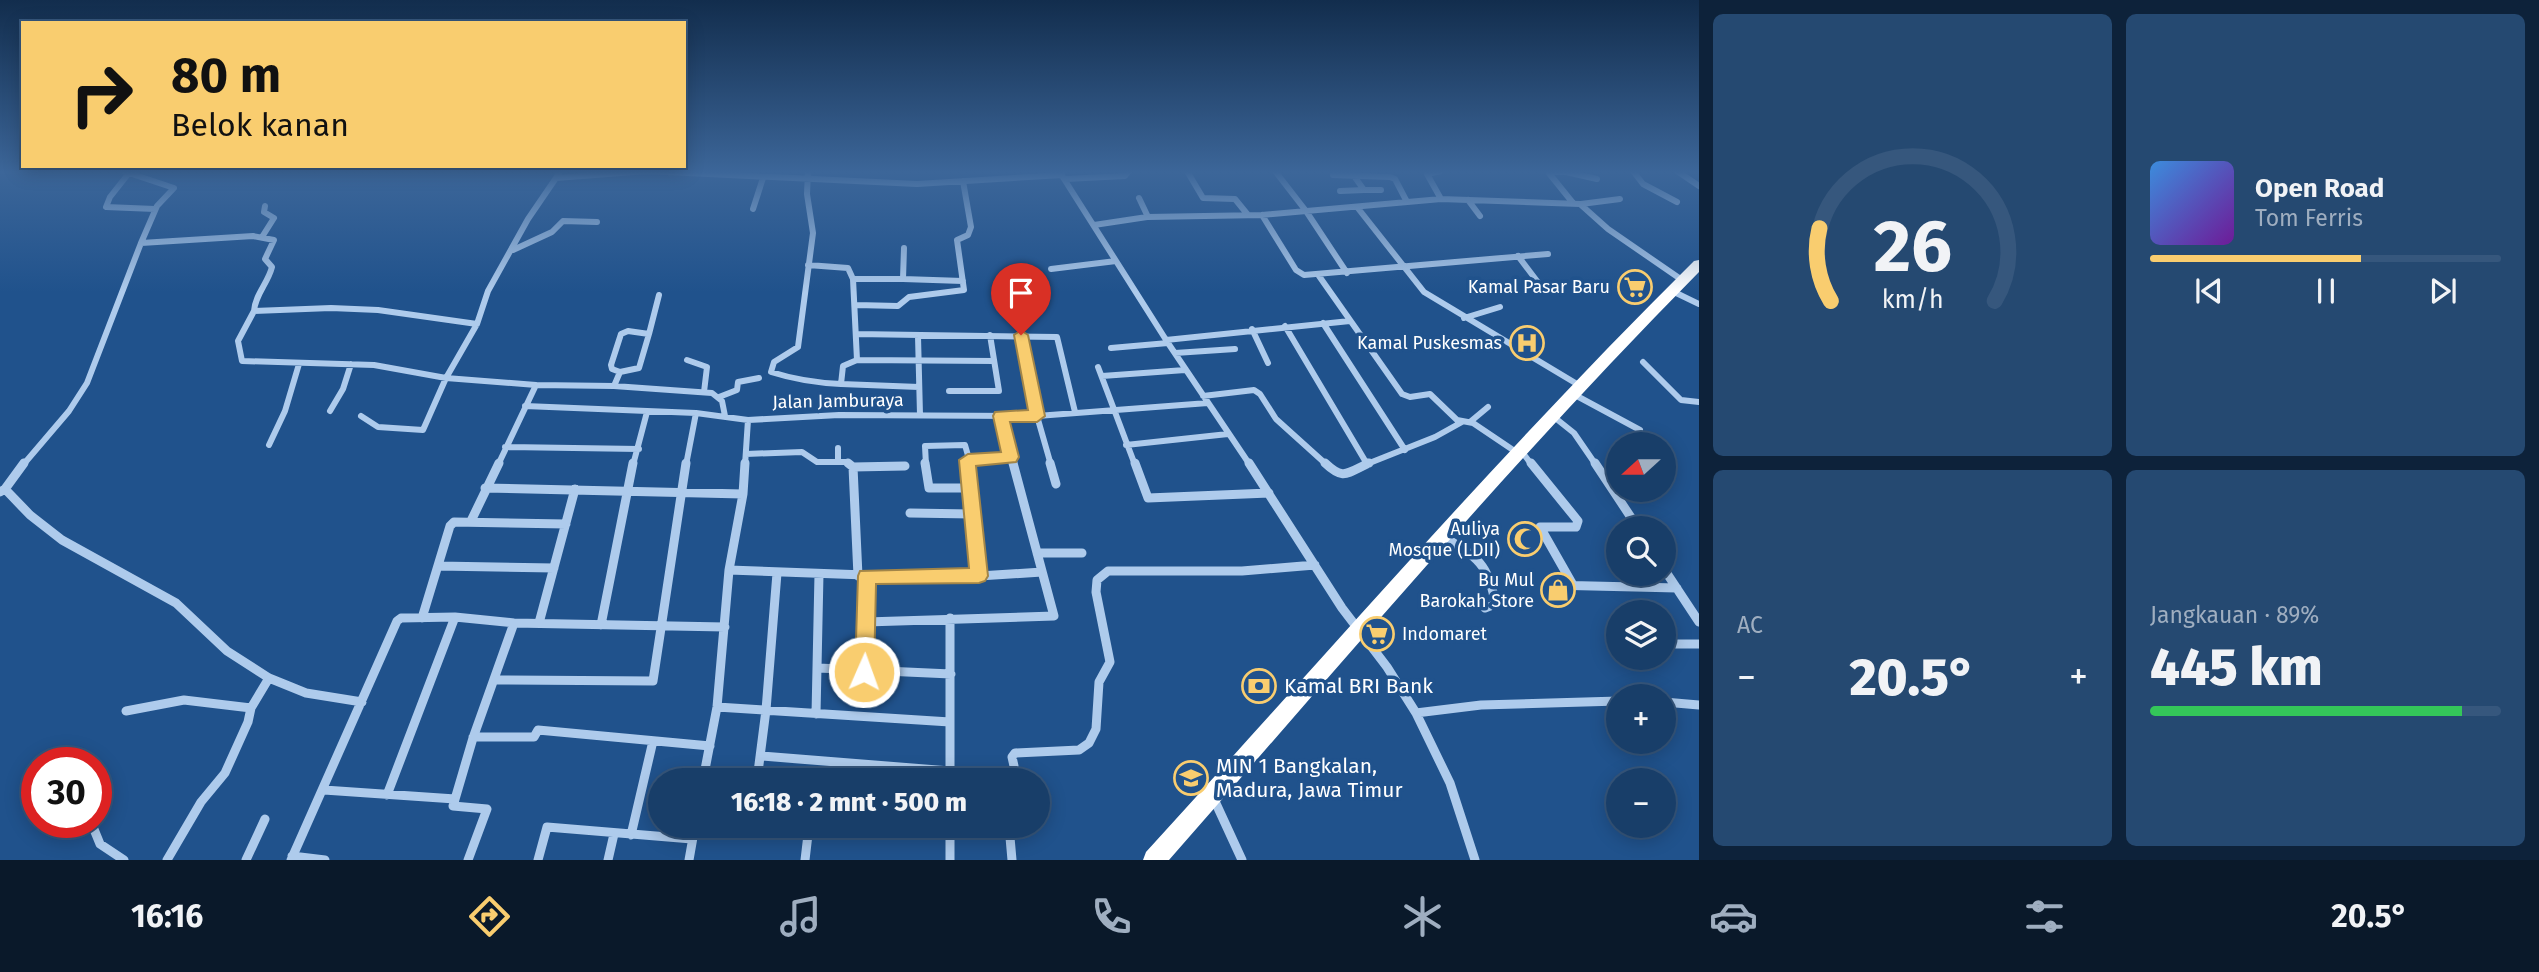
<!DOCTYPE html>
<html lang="id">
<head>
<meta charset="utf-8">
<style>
  :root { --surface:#183e69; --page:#254971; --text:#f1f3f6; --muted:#9faec0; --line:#36577d; --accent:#f9cd6f }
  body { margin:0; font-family:"Fira Sans",sans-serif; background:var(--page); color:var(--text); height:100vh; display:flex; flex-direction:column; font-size:26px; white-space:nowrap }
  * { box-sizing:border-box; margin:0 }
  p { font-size:23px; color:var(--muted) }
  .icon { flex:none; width:38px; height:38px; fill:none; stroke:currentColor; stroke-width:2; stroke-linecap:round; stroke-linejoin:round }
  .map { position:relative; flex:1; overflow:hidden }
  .sheet { display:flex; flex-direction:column; gap:14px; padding:14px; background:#0d223a; width:840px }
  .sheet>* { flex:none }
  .hud { position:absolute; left:21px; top:21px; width:665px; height:147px; border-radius:0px; box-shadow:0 4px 18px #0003,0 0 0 2px var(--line); background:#f9cd6f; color:#111; overflow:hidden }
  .needle { width:46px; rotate:249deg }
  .tools { position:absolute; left:1606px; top:432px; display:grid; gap:14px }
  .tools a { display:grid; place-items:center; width:70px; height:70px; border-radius:50%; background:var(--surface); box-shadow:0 4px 18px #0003,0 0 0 2px var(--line); font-size:35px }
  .speed { position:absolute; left:21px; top:747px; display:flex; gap:14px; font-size:35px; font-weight:700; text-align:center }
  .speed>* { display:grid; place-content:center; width:91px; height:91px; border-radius:50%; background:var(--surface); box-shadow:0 4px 18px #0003,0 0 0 2px var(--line); line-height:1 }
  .speed .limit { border:10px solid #d22; background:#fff; color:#111 }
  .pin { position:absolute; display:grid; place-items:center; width:60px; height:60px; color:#fff; margin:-72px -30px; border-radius:50% 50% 50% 0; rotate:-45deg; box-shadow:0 0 7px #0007 }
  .pin .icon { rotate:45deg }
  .me { position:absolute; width:77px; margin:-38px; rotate:2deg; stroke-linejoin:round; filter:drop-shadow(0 0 5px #0008) }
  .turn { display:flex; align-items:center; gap:24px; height:147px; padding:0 35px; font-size:32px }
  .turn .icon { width:91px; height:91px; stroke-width:2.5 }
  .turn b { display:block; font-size:49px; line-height:60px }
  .big { font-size:52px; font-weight:800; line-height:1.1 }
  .sheet .tile { flex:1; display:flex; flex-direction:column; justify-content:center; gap:10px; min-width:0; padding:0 24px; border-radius:10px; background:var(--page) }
  .sheet .dial { align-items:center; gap:0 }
  .dial svg { height:182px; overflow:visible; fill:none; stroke:var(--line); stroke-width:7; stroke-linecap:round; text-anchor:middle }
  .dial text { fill:var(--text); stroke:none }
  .song { display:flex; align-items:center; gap:21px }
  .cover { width:84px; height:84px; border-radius:10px; background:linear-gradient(135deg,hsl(210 70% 55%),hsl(280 70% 35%)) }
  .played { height:7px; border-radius:4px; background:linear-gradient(90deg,var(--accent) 60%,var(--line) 60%) }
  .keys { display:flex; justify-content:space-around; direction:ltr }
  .heat { display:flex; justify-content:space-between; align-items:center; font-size:38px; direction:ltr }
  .charge { height:10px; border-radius:5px; background:linear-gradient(90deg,#34c759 89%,var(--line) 0) }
  .sheet .tiles { flex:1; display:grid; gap:14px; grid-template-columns:repeat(2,1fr) }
  .trip { position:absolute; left:648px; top:768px; width:402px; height:70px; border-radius:35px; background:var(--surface); box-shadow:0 4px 18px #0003,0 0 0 2px var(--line); font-weight:800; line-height:70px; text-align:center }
  .dock { display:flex; height:112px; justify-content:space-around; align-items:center; background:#0a192a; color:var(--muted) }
  .dock .icon { width:49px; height:49px }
  .dock .current { color:var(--accent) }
  .dock b { font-size:32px; color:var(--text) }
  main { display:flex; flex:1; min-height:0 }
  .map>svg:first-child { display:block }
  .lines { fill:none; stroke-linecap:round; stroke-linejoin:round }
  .street-far1 { stroke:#aecbec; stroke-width:6 }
  .street { stroke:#aecbec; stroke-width:9 }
  .highway { fill:#fff; fill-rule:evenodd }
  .route { fill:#f9cd6f; stroke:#a28548; stroke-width:2 }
  .labels { text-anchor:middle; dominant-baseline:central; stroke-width:7; stroke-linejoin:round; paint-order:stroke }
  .poi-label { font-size:18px; fill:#fff; stroke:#20528c; text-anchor:end }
  .street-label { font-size:18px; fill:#fff; stroke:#20528c }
  .near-poi-label { font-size:21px; fill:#fff; stroke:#20528c; text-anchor:start }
</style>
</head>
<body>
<main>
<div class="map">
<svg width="1699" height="860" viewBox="0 0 1699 860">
  <rect width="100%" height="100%" fill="#20528c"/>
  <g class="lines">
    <path class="street-far1" d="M123,171l51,17 -17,18 -16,37 112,-7 21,4 -9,19 7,8c-4,16 -17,28 -18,44l77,-3 47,2 99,14
      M560,171l-4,7 91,-7 270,13 145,-9
      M808,171l-1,23 6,39 -15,114 -24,15 -3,10c22,7 47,11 70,12l2,-18 14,-6 137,1
      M1059,171l109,172 82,122
      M1187,171l16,27 32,1 13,16
      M1275,171l31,40 41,62
      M1441,171l-14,3 14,25
      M1633,171l10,13 34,18
      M1677,171l22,15
      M1548,172l25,31
      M1549,172h17l31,7
      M129,173l-19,24 -4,10 49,2
      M1333,175l57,2 5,2 12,23
      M1354,176l10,14h17
      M1065,179l60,-3 4,-5
      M1340,191l24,-1
      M1139,198l9,19
      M1468,200l12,16
      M1581,204l39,-5
      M1357,207l67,85 158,95
      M753,209l10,-31
      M1262,215l34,55 8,5 244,-21
      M1094,225l53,-8 115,-2 179,-16 139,5 28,25 74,51
      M262,237l12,-19 -10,-6 1,-6
      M513,250l39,-18 11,-11 34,1
      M1518,256l22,29
      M808,265l40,3 5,11h50l1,-31
      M1051,269l65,-8
      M1319,276l83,118 8,3 20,-3 27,26 16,3 46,31
      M853,279l4,81
      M903,279l60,2
      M1672,291l27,13
      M856,305l42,1 11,-9 55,-7 -7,-50 11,-5 3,-8 -8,-46
      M254,311l-16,30 4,20 132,4 72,13 90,7 -38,80
      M1464,318l36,-11
      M1323,323l82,127
      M1285,326l82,138 68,-27 27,-15
      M1252,329l16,34
      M628,331l21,3 -10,34 -19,4 -8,-3 -1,-4 10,-31z
      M649,334l10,-39
      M856,334l201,3 18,75
      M1021,335l16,81 14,49
      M918,336l2,79
      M1166,340l184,-19
      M1111,348l57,-5
      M1175,353l60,-4
      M687,360l20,7 -3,25
      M1643,362l38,38 18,2
      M1098,367l37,98
      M1102,376l83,-6
      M841,384l78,3
      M536,385l78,1 98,7 10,8 3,15
      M614,386l6,-14
      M949,391h50l-9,-56
      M1575,395l65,35
      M1203,396l51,-6 6,4 16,25 51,46
      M719,397l18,-7 1,-8 21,-4
      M525,406l171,7 -10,52
      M330,411l13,-22 8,-25
      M696,413l52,7
      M361,416l17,11 45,3 23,-52 31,-54 11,-33 40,-72 28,-41
      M1001,417l13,48
      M1554,417l20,16 22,32
      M1470,422l18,-15
      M269,445l16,-34 14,-47
      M1126,445l102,-11
      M505,447l134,2
      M838,448v14
      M1522,452l10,13
      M746,454l56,-2 15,10h30l3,3
      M23,465l46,-54 18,-28 54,-140
      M633,465l14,-53
      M745,465l3,-45 91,-5 198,1 171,-13
      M926,465l-1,-19 40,-1 4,14
      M968,465v-5l43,-3"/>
    <path class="street" d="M848,463l5,4 5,109
      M925,463l4,25h40
      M968,463l11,113
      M1050,463l6,21
      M1135,463l13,35 121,-5
      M1249,463l93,145 45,59 29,46 34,70 25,77
      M1325,463c18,17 21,11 42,1
      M1366,463h3
      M1531,463l47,58 -2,6h-36l33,58
      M1595,463l43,65
      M853,467l52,-1
      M485,488l258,6
      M5,489l19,-26
      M0,492l5,-3 25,26 32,25 114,63 51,48 42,27 37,15 56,9
      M910,513l62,1
      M471,521l28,-58
      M1444,537c32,19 46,28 51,67l-10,4
      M1037,553h45
      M438,566l116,2
      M1664,569l35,53
      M729,570l219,8 94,-6
      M1550,585l127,3
      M422,618l28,-92 4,-4 112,2
      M950,618v162
      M866,622l188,-6 -41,-153
      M539,623l36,-134
      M601,625l32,-162
      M1664,644h35
      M818,668l133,6
      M864,672l3,-96
      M495,680l158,1 33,-218
      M1664,702l35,3
      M717,707l233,15
      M251,708l18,-30
      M126,711l58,-11 67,8 -3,14 -23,51 -24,29 -34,58
      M1416,713l65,-8 138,-4
      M816,714l3,-140
      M473,737h61l4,-7 172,16
      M761,756l189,15
      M703,780l14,-73 12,-137 14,-76 2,-31
      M757,780l9,-70 11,-137
      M1011,780l3,-14 -2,-9 3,-4 64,-3 10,-7 7,-14 3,-47 11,-20 -14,-70 1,-12 11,-9h134l73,-6
      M324,790l131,9
      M387,795l68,-178
      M1213,797l29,63
      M30,801l7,3
      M91,822l9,22 24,16
      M950,826v34
      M1009,826l3,34
      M631,835l22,-94
      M292,856l33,4
      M246,860l19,-41
      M291,860l106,-239 4,-3 54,-1 59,6 211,4
      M468,860l19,-51 -34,-3 20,-68 41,-115
      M538,860l9,-33 145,12
      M608,860l6,-26
      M689,860l6,-34
      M805,860l4,-34"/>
    <path class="highway" d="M1699,260v12c-185,187 -356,390 -530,588h-26l3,-8c181,-198 357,-402 548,-591z"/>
  </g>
  <linearGradient id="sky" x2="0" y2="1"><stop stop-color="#122d4d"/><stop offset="0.59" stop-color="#3c6699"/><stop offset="1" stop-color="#3c6699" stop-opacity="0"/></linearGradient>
  <rect width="1699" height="292" fill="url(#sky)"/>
  <path class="route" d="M1021,330l7,5 17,81 -8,6h-27l9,35 -3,5 -40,4 12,110 -3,5 -6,2 -103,1 -2,88 -3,6 -7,3 -6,-3 -3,-6 3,-96 2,-5 109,-3 -10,-108 9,-6 33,-2 -8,-36 2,-4 33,-2 -14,-75z"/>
  <defs>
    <g id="supermarket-ring" transform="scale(1.75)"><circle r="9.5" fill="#20528c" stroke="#f9cd6f" stroke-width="1.5"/><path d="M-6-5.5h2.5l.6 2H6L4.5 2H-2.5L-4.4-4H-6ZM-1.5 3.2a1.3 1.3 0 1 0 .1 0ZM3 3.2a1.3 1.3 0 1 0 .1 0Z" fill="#f9cd6f"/></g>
    <g id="hospital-ring" transform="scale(1.75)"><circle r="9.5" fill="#20528c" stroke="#f9cd6f" stroke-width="1.5"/><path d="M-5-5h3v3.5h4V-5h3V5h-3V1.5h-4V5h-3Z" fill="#f9cd6f"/></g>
    <g id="mosque-ring" transform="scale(1.75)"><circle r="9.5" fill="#20528c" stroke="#f9cd6f" stroke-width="1.5"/><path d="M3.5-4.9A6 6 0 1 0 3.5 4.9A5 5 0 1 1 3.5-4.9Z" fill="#f9cd6f"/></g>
    <g id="shop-ring" transform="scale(1.75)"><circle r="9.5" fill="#20528c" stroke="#f9cd6f" stroke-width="1.5"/><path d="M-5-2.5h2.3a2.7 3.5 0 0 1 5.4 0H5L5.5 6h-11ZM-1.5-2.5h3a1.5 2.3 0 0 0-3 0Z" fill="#f9cd6f"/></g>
    <g id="bank-ring" transform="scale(1.75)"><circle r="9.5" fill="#20528c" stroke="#f9cd6f" stroke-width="1.5"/><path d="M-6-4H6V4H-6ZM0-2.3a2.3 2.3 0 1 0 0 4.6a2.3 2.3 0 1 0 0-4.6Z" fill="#f9cd6f"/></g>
    <g id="school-ring" transform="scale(1.75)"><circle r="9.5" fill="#20528c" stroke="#f9cd6f" stroke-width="1.5"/><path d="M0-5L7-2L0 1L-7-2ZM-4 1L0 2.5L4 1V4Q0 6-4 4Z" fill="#f9cd6f"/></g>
  </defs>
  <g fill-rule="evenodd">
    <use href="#supermarket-ring" x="1635" y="287"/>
    <use href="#hospital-ring" x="1527" y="343"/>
    <use href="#mosque-ring" x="1525" y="539"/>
    <use href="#shop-ring" x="1558" y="590"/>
    <use href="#supermarket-ring" x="1377" y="634"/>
    <use href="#bank-ring" x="1259" y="686"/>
    <use href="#school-ring" x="1191" y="778"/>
  </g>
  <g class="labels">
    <g class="poi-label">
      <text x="1610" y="287">Kamal Pasar Baru</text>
      <text x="1502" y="343">Kamal Puskesmas</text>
      <text x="1500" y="529">Auliya<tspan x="1500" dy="21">Mosque (LDII)</tspan></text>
      <text x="1534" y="580">Bu Mul<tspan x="1534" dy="21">Barokah Store</tspan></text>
      <text x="1402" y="634" text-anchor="start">Indomaret</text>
    </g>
    <g class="street-label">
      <text transform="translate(838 401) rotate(-1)">Jalan Jamburaya</text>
    </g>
    <g class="near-poi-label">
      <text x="1284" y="686">Kamal BRI Bank</text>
      <text x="1216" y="766">MIN 1 Bangkalan,<tspan x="1216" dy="24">Madura, Jawa Timur</tspan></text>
    </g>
  </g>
</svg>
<div class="tools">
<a><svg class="needle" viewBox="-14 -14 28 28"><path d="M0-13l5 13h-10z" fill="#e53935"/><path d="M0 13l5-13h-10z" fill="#9faec0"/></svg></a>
<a><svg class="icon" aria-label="search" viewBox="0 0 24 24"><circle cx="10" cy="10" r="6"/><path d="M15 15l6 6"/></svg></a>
<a><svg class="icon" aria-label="layers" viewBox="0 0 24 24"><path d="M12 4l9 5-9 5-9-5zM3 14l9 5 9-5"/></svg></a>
<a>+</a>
<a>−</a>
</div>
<div class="speed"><div class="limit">30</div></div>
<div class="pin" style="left:1021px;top:335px;background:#d93025"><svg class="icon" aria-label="arrive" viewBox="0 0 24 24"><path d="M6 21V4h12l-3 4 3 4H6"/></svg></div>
<svg class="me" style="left:864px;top:672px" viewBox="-20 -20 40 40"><circle r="17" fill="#f9cd6f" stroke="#fff" stroke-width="3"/><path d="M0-11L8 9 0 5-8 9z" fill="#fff"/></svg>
<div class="trip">16:18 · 2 mnt · 500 m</div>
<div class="hud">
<div class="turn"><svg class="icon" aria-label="right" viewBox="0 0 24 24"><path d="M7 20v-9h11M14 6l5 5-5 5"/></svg><div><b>80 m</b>Belok kanan</div></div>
</div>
</div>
<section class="sheet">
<div class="tiles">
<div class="tile dial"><svg viewBox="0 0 100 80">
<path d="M14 69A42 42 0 1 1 86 69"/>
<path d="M14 69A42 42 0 0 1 9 37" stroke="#f9cd6f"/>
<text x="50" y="56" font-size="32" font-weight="700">26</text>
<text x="50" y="72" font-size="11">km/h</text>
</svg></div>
<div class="tile">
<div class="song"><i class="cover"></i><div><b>Open Road</b><p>Tom Ferris</p></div></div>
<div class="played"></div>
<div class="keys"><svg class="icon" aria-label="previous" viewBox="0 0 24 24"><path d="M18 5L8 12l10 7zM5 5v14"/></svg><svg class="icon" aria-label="pause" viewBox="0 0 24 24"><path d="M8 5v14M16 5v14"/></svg><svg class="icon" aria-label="next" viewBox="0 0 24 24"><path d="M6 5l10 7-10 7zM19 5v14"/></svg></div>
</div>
<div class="tile"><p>AC</p>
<div class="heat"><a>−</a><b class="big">20.5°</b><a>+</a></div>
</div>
<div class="tile"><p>Jangkauan · 89%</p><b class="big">445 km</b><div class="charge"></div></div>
</div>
</section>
</main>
<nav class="dock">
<b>16:16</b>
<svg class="icon current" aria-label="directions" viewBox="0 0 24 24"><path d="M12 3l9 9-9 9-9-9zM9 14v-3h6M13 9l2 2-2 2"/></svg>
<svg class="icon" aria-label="music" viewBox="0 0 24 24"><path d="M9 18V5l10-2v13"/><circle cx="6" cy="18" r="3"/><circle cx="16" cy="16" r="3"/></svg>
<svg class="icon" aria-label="phone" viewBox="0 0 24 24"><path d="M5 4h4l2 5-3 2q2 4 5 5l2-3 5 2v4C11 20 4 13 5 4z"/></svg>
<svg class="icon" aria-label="climate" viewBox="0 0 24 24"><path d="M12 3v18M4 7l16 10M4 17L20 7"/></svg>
<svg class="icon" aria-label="car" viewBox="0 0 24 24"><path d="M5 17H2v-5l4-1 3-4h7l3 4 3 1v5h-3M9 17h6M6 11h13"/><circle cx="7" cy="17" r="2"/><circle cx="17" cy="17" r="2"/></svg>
<svg class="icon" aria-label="filters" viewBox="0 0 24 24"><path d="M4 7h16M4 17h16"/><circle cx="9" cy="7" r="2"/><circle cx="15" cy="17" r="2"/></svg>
<b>20.5°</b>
</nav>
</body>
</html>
